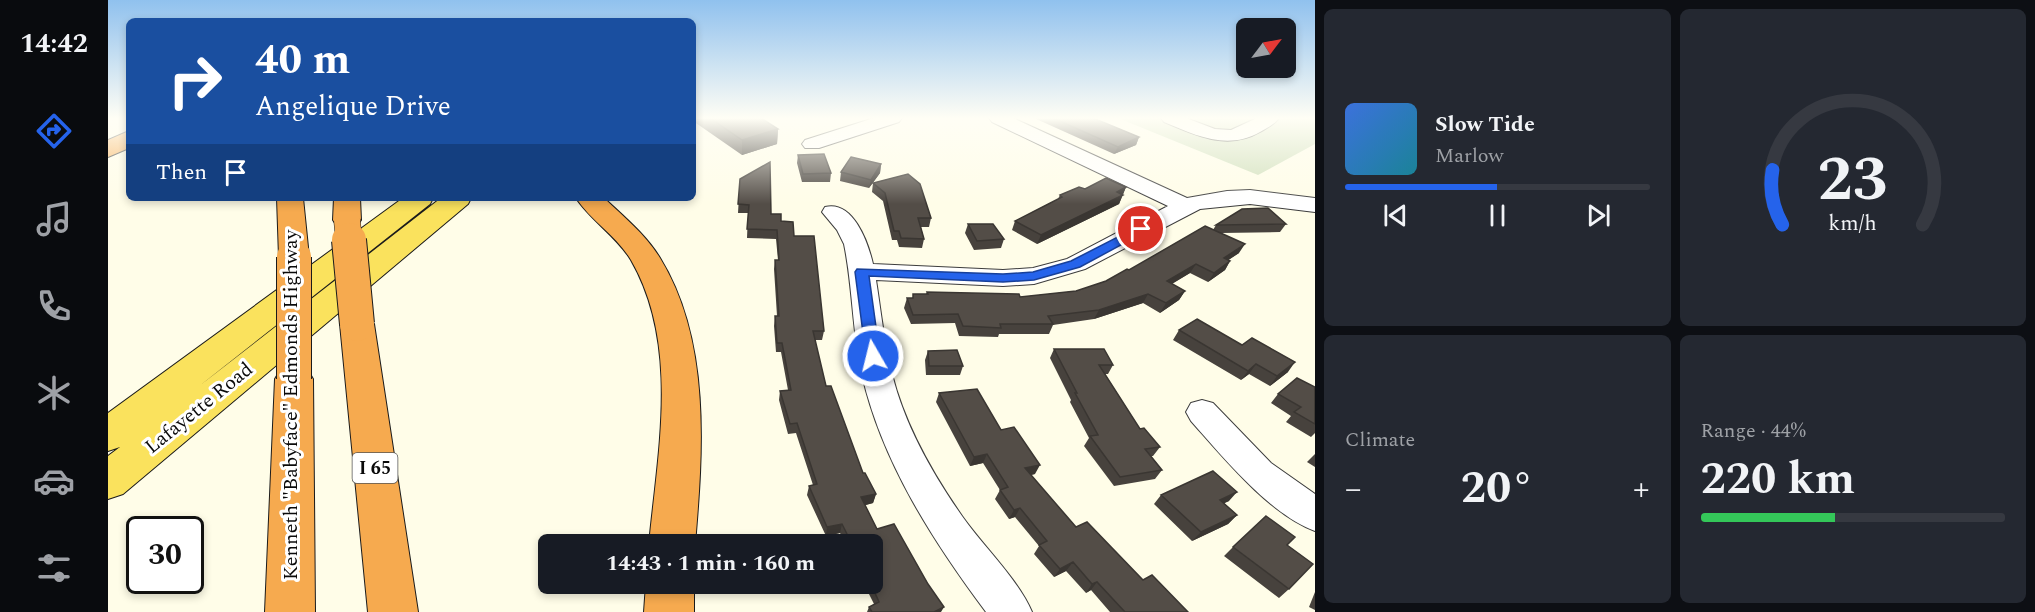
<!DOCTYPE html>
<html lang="en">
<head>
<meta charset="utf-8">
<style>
  :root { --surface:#171b24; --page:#242831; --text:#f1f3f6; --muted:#9ea1a6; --line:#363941; --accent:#2563eb }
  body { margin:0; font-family:Spectral,serif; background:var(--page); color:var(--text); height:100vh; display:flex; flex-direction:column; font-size:22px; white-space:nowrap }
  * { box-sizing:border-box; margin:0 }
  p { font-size:20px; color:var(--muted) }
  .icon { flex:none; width:33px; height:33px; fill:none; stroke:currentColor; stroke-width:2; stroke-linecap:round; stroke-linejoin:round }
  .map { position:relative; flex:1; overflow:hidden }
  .sheet { display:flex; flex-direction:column; gap:9px; padding:9px; background:#0d0f14; width:720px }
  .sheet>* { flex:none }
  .top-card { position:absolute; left:18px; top:18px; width:570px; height:183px; border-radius:9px; box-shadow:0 3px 9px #0003; background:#1a4fa0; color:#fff; overflow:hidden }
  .needle { width:39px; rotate:58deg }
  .buttons { position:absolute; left:1128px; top:18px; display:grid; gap:12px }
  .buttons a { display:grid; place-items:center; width:60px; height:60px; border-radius:9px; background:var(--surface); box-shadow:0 3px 9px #0003; font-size:30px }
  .speed { position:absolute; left:18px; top:516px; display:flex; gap:12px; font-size:30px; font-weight:700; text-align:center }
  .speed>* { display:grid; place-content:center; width:78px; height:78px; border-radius:50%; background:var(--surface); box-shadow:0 3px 9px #0003; line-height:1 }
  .speed .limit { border:3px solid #111; border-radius:9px; background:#fff; color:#111 }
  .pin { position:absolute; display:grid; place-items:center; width:51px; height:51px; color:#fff; margin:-26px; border:3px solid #fff; border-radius:50%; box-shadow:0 2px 6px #0007 }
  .me { position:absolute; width:66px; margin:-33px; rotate:352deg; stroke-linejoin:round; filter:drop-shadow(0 0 4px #0008) }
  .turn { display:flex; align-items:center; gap:21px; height:126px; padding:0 30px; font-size:27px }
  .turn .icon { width:78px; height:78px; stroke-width:2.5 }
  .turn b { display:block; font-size:42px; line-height:51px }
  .then { display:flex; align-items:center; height:57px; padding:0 30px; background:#0003; gap:12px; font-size:22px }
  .big { font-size:45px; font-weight:700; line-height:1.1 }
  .sheet .widget { flex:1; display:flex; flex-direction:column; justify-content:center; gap:9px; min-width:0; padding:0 21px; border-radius:9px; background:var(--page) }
  .sheet .dial { align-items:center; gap:0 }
  .dial svg { height:156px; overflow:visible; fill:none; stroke:var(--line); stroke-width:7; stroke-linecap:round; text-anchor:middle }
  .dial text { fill:var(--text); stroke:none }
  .song { display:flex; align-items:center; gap:18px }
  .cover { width:72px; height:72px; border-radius:9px; background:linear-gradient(135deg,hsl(220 70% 55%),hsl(190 70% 35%)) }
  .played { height:6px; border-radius:3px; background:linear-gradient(90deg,var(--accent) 50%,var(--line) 50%) }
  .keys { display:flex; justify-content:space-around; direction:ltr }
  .heat { display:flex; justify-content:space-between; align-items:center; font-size:33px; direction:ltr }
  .charge { height:9px; border-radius:4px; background:linear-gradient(90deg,#34c759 44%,var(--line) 0) }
  .sheet .tiles { flex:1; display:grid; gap:9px; grid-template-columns:repeat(2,1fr) }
  .trip { position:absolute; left:430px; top:534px; width:345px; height:60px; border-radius:9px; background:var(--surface); box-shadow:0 3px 9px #0003; font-weight:700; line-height:60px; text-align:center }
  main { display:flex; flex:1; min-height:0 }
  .dock { display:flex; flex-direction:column; width:108px; justify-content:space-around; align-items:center; background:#090b0e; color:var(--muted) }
  .dock .icon { width:42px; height:42px }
  .dock .active { color:var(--accent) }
  .dock b { font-size:27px; color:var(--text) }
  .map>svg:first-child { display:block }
  .cemetery { fill:#d0dfbb }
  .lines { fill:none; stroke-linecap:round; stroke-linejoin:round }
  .minor-casing { stroke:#3d3d3d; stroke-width:2 }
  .major-casing { stroke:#1b1b1b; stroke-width:2 }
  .highway-casing { stroke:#1b1b1b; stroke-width:2 }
  .minor { fill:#fff; fill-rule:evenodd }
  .major { fill:#fae25d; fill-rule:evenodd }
  .highway { fill:#f6aa4f; fill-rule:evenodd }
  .highway-bridge-far1-casing { stroke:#1b1b1b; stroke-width:27; stroke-linecap:butt }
  .highway-bridge-casing { stroke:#1b1b1b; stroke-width:36; stroke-linecap:butt }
  .highway-bridge-far1 { stroke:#f6aa4f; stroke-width:26 }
  .highway-bridge { stroke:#f6aa4f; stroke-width:34 }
  .wall { fill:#47423d }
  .shaded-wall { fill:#3a3632 }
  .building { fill:#534d47; stroke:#3a3632; stroke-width:1.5 }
  .route { fill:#2563eb; stroke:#184099; stroke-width:1.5 }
  .labels { text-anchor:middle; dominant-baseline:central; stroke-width:6; stroke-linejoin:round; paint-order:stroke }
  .shield { fill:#fff; stroke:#545454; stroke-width:1.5 }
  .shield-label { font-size:18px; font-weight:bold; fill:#0a0a0a }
  .street-label { font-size:20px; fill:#0a0a0a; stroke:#fff }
</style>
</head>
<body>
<main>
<nav class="dock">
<b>14:42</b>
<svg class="icon active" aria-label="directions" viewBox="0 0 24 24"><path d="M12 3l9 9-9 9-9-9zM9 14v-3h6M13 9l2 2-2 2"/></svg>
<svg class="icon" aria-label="music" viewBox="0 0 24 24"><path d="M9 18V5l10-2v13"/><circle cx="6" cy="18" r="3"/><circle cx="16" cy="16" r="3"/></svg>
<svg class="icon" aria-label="phone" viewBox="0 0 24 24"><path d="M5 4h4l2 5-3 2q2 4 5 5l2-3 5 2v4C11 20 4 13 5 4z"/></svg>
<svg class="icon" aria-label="climate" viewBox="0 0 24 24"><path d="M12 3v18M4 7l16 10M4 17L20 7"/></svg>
<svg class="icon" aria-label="car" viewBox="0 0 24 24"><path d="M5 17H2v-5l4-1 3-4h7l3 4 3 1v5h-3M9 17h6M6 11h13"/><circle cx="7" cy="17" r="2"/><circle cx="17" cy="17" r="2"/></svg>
<svg class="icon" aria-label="filters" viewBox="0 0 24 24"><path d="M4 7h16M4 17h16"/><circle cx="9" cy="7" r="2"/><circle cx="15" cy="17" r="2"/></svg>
</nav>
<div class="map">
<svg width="1207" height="612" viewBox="0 0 1207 612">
  <rect width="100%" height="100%" fill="#fffde8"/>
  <path class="cemetery" d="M1010,118h197v26l-57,31z"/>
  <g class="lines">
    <g class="minor-casing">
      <path id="minor" d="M766,118h28l-3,4 -80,26h-14l-3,-4 3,-4z
        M881,118h24l174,80 40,-7 23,-1 65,8v14l-65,-8 -50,5 -115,60 -51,15 -31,2 -127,-6c5,31 8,63 16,94 13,52 40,99 70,142 21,30 56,63 70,96h-46c-53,-71 -104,-150 -124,-237 -10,-43 -9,-88 -18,-131l-7,-14 -15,-18 3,-5c28,-7 43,35 48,57l130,6 30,-2 34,-9 101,-53 -176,-84z
        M1053,118h25l29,11 16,1 26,-12h22c-4,6 -12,10 -19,14 -33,19 -65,3 -96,-10z
        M1094,400l11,3 58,60 44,31v37c-46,-17 -92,-74 -124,-110l-5,-9 5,-9z"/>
    </g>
    <g class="major-casing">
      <path id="major" d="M295,198h30l-3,6 -232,183 243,-189h30l-3,6 -345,290 -15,5v-43l12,-9 -12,4v-38z"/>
    </g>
    <g class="highway-casing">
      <path id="highway" d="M21,131v17l-21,9v-17z
        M169,198h26l6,59 -4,6 -11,3 -11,-3 -4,-6z
        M226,198h26l1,22 -4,6 -10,2 -10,-2 -4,-6z
        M468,198h28c20,19 42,37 56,60 51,83 43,193 35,286h-46c9,-93 31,-199 -18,-284 -14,-24 -40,-39 -55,-62z
        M249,313l12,3 5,8 44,288h-50l-28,-288 5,-8z
        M186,365l13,4 6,10 2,233h-50l10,-233 6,-10z
        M538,584h48v28h-50z"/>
    </g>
    <use href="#minor" class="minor"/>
    <use href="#major" class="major"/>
    <use href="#highway" class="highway"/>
    <g class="highway-bridge-far1-casing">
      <path id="highway-bridge-far1" d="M239,220l2,22"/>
    </g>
    <g class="highway-bridge-casing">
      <path id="highway-bridge" d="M241,240l8,84
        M186,257v122"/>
    </g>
    <use href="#highway-bridge-far1" class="highway-bridge-far1"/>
    <use href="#highway-bridge" class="highway-bridge"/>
  </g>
  <path class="wall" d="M585,118h68l17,11 -1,15 -35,11 -49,-34z
    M926,118h59l46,19 -3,8 -22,9z
    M690,155l33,18 -1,9h-28l-5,-19z
    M773,164l-1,9 -11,15 -29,-7 1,-9z
    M632,179l31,35 10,7 13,15 30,95 -2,9h-7l11,46 37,87 13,21 -3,9 -8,2 12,24 64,83h-74l2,-5 5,-3 -10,-20h9v-40h-27l-6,-11 -14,3 -19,-41 2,-9 4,-1 -17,-52 -8,1 -9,-34 1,-9 8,-1 -7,-38h-5l-2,-26 1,-10h2l-3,-47 1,-9h3l-2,-21 -29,-1 1,-25h-10z
    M765,183l58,35 -2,9h-8l3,12 -2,9 -23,-1 -2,-7h-5l-9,-39 -11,-9z
    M1018,187l-7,17 -82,40 -25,-14 3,-9 43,-22 2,-4 25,-6z
    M860,224l36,15 -3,9 -27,2 -9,-17z
    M1178,224l-6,8 -59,1 18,20 -11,7 2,1 -5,9 -17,12 -18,-9 -18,11 13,7 -6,9 -19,13 -17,-10 -49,16 -41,6 -4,9h-50l-1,3 -39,-1 -4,-13 -44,1 -7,-16 3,-10h5l14,-4 1,-2 93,5 56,-6 30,-10 107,-51 3,-5z
    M1071,330l109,42 -18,14 -21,-12 -8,6 -68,-40z
    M946,349l59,16 -5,9h-3l35,55 20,18 -7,9h-2l11,14 -7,9 -41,7 -30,-40 5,-8 -19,-36 1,-2 -21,-42z
    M820,351l35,15 -3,9h-34l-1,-15z
    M1207,387v46l-4,4 -25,-15 5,-6 -20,-13 7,-9z
    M831,393l62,37 34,44 -4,1 45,52 67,53 45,32h-78l-19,-22 -5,3 -20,-22 -12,6 -20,-23 5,-8 -24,-29 -6,2 -14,-20 5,-9 -17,-27 -13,3 -34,-64z
    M1207,454v13l-8,-5z
    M1053,495l68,6 -5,2 13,12 -9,9 -36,17 -38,-37z
    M1125,547l56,42 -10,9 -55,-42z
    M1207,592v18l-6,-3z"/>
  <path class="shaded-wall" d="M670,129l-1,15 -35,11v-15z
    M1031,137l-3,8 -22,9 4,-7z
    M773,164l-1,9 -11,15 2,-8z
    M1018,187l-7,17 -82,40 4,-9z
    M1137,244l-6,9 -21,14 6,-9z
    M1122,261l-5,9 -17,12 6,-9z
    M1088,264l-6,9 -29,17 6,-9z
    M1077,291l-6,9 -19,13 6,-10z
    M1040,294l-5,9 -49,16 5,-9z
    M1187,362l-7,10 -18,14 7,-10z
    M1148,364l-7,10 -8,6 7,-9z
    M879,454l-4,9 -13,3 4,-9z
    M932,465l-5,9 -15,3 5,-9z
    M1129,492l-8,9 -17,8 8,-9z
    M768,494l-3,9 -14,4 2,-10z
    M912,508l-5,9 -6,2 5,-9z
    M1129,515l-9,9 -36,17 9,-9z
    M734,524l-2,9 -14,3 1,-9z
    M965,562l-7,9 -12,6 6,-8z
    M989,582l-6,8 -5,3 6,-9z
    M836,607l-3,5h-7z"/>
  <path class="building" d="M602,118h51l17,11 -36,11z
    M945,118h40l46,19 -21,10z
    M716,154l7,19 -28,1 -5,-19z
    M743,157l30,7 -10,16 -30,-8z
    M662,162l1,52h10v7l12,1 1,14h20l10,95h-11l13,55h5l32,87h2l11,21 -15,3 16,32 17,-5 34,60 16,23 -10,5h-62l-3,-5 10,-5 -8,-18h2v-40h-21l-10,-20 -15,3 -18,-41 8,-2 -20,-61 -7,1 -10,-33 11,-1 -9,-47h-5l-2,-27h4l-4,-56h4l-2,-30 -30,-1 2,-24 -11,-1 2,-25z
    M800,174l12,10 11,34h-13l6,21 -23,-1 -2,-7h-5l-9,-38 -12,-10z
    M998,178l20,9 -9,5 6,3 -82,40 -26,-14 47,-24 -2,-2 19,-8 6,2z
    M1160,208l18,16 -70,1 26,-16z
    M860,224h25l11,15 -27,2z
    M1097,226l40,18 -21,14 6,3 -16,12 -18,-9 -29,17 18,10 -19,12 -18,-9 -49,16 -51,6 5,8h-53l1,4 -38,-2 -5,-12 -45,1 -6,-17h6v-4h15l-1,-2 92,2 1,3 56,-6 30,-10 21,-12 2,1z
    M1089,319l45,26 10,-7 43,24 -18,14 -21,-12 -8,7 -69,-41z
    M946,349h50l9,16h-14l41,64 4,-1 16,19 -15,2 17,21 -42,7 -30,-41 8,-1 -23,-42h2z
    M849,350l6,16h-34l-1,-15z
    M1189,378l18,9v37l-21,-12 7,-5 -23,-13z
    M869,389l24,41 13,-3 26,38 -15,3 51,59 11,-5 56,58 9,-5 36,37h-63l-28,-30 -5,2 -19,-22 -13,7 -21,-24 8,-4 -27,-33 -6,2 -14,-20 8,-3 -21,-33 -13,3 -35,-64z
    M1105,471l24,21 -17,8 17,15 -36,17 -40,-37z
    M1158,516l29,21 -8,8 26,19 -24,25 -56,-42z"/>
  <linearGradient id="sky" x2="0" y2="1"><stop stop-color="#90c1ee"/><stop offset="0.58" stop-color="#fffef5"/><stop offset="1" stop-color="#fffef5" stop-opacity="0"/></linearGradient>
  <rect width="1207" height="204" fill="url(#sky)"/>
  <path class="route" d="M1033,225l6,4 -2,3 -65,35 -46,13 -31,2 -134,-6 11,80 -7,5 -7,-5 -11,-84 2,-3 146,5 30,-2 38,-11z"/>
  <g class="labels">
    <rect class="shield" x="244.5" y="453" width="45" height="30" rx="4.5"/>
    <g class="shield-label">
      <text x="267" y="468">I 65</text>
    </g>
    <g class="street-label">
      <text transform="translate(183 405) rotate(-90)">Kenneth "Babyface" Edmonds Highway</text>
      <text transform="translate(91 408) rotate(-39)">Lafayette Road</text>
    </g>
  </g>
</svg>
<div class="buttons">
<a><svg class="needle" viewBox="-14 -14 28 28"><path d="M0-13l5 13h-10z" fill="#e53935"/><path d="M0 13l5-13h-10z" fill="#9ea1a6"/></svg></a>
</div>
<div class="speed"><div class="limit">30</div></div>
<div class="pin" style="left:1033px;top:229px;background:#d93025"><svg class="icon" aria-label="arrive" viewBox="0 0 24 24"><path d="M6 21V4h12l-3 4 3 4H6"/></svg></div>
<svg class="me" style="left:765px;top:356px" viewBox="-20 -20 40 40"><circle r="17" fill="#2563eb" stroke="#fff" stroke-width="3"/><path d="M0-11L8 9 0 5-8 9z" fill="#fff"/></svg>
<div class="trip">14:43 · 1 min · 160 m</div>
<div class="top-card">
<div class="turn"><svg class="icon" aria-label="right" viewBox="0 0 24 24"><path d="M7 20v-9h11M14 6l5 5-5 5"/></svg><div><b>40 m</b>Angelique Drive</div></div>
<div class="then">Then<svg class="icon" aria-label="arrive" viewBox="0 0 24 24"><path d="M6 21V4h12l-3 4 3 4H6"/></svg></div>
</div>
</div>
<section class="sheet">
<div class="tiles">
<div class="widget">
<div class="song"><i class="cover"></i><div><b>Slow Tide</b><p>Marlow</p></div></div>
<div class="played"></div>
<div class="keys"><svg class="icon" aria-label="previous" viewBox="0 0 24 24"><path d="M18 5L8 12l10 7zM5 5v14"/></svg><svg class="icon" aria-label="pause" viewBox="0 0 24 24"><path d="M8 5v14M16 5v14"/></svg><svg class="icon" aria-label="next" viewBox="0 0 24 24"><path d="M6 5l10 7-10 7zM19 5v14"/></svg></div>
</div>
<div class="widget dial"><svg viewBox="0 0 100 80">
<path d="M14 69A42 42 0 1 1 86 69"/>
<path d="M14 69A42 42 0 0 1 9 41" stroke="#2563eb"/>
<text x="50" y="56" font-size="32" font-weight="700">23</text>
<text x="50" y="72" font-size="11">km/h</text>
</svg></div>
<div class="widget"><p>Climate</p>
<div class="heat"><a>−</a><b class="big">20°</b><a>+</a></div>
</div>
<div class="widget"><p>Range · 44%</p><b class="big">220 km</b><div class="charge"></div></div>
</div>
</section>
</main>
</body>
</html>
